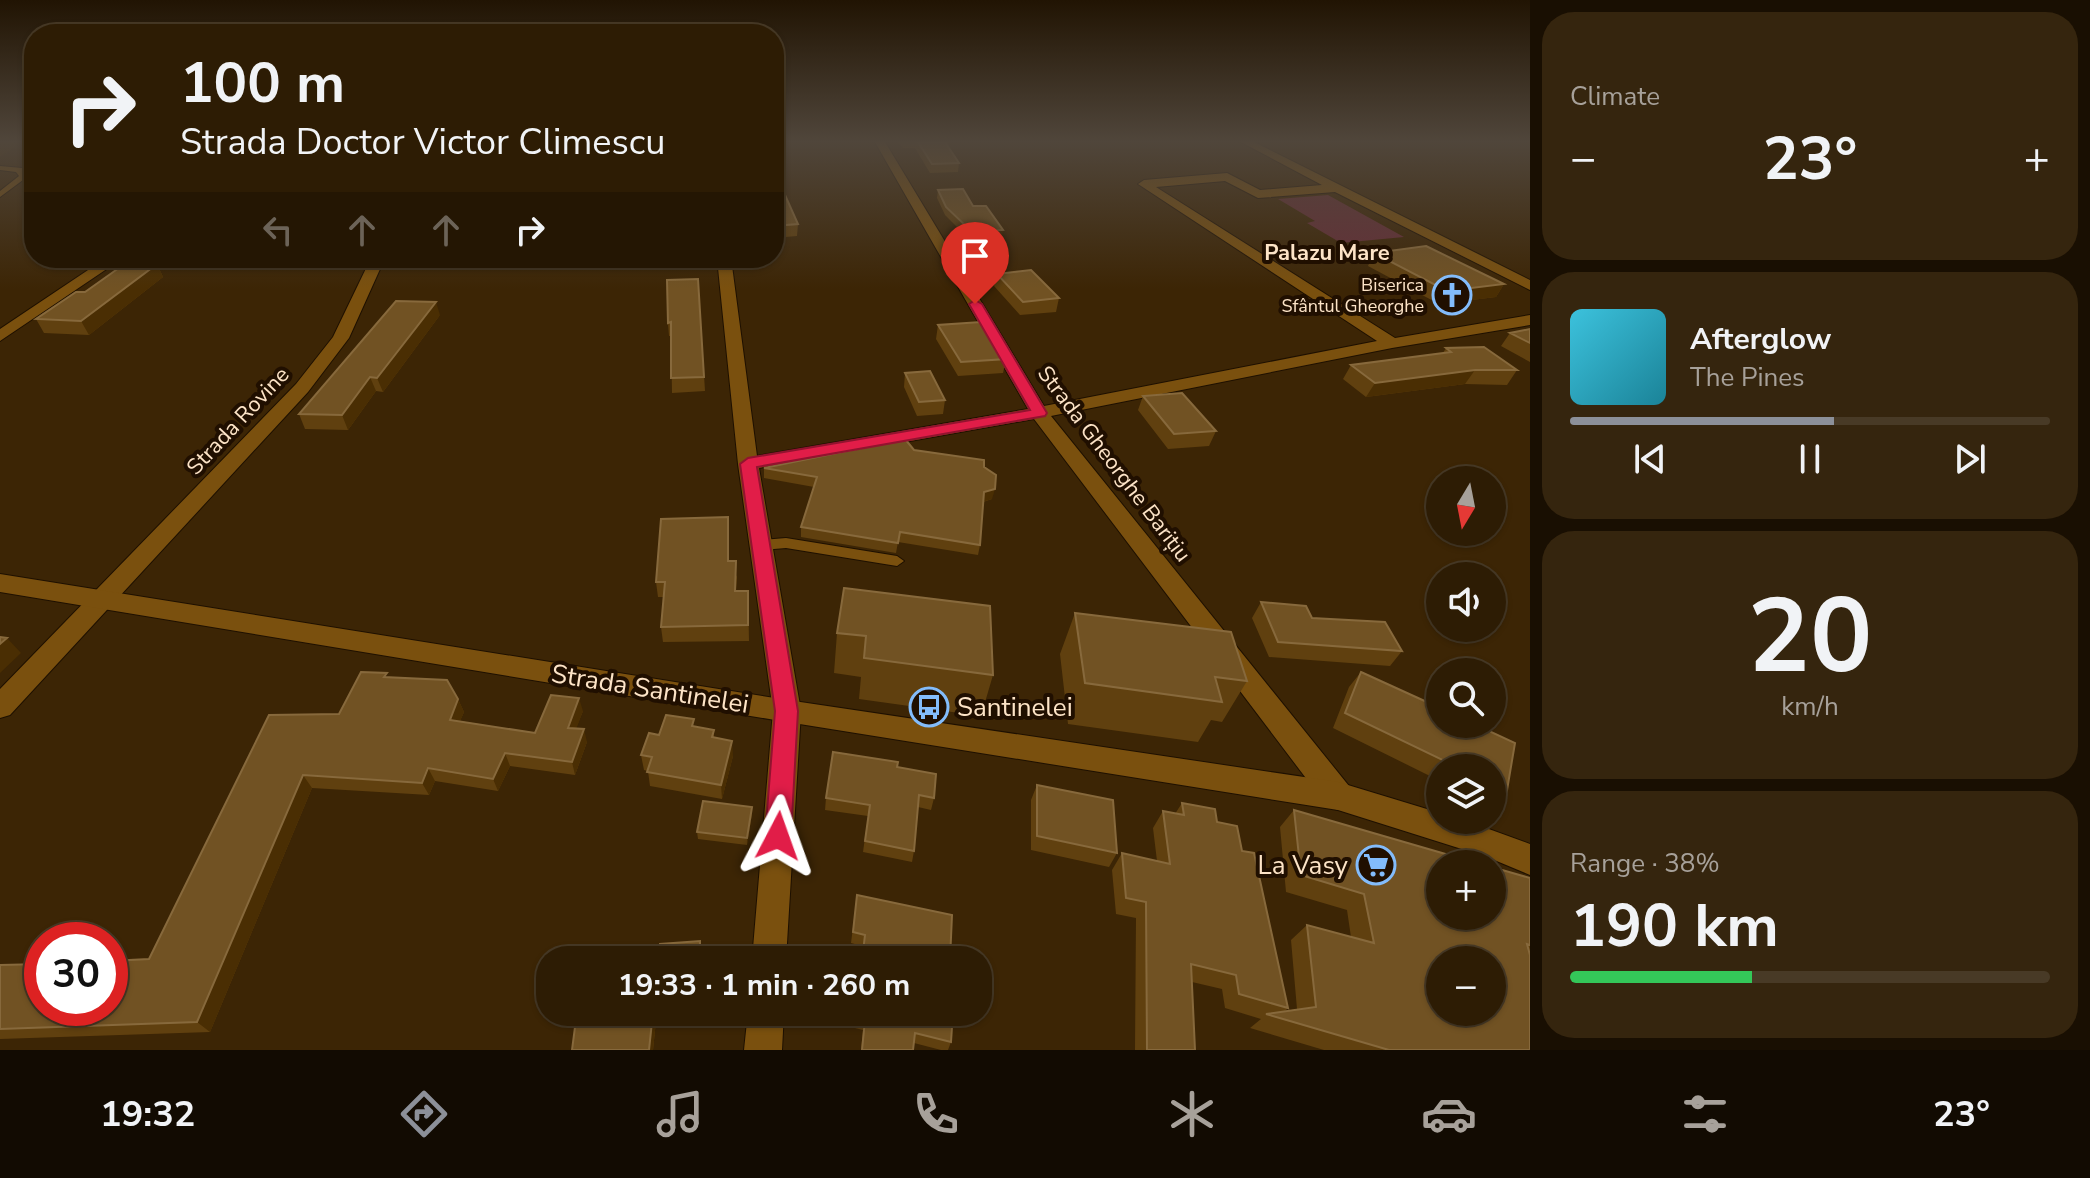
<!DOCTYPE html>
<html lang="en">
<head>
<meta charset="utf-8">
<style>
  :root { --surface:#2d1c04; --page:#35250e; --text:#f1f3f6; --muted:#a7a19a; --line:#483a26; --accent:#8c9099 }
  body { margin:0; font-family:"Nunito Sans",sans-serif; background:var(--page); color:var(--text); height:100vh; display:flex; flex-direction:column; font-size:30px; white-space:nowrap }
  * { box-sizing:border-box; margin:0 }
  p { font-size:26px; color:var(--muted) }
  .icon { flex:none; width:44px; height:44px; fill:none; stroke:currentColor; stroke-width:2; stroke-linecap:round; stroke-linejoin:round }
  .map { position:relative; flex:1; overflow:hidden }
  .panel { display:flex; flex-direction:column; gap:12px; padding:12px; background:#190f02; width:560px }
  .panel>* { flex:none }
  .guide { position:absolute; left:24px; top:24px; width:760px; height:244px; border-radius:32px; box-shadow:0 2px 6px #0004,0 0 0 2px var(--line); background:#2d1c04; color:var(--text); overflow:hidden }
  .needle { width:52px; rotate:190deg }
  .tools { position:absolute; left:1426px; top:466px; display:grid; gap:16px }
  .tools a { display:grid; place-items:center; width:80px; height:80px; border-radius:50%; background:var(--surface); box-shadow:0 2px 6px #0004,0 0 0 2px var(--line); font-size:40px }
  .speed { position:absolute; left:24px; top:922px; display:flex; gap:16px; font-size:40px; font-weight:700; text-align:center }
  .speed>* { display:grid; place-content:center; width:104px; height:104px; border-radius:50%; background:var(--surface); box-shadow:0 2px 6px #0004,0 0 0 2px var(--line); line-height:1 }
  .speed .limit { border:12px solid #d22; background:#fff; color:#111 }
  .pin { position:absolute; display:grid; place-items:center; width:68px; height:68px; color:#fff; margin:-82px -34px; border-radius:50% 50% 50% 0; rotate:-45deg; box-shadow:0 0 8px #0007 }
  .pin .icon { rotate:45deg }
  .me { position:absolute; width:88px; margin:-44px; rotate:4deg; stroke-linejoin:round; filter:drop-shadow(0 0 6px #0008) }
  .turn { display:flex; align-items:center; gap:28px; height:168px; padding:0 24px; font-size:36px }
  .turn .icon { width:104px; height:104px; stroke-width:2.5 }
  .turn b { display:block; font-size:56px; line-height:68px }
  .lanes { display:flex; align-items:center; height:76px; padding:0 24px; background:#0003; justify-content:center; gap:40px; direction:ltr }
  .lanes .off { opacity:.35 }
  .big { font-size:60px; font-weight:700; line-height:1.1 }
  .panel .card { flex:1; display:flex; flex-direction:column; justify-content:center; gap:12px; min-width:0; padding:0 28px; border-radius:32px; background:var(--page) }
  .panel .dial { align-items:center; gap:0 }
  .dial b { font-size:104px; line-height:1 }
  .song { display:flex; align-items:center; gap:24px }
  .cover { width:96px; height:96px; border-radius:12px; background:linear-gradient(135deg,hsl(190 70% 55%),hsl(190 70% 35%)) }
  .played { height:8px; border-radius:4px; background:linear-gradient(90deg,var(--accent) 55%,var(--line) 55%) }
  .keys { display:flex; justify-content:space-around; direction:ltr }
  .heat { display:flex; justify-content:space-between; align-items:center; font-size:44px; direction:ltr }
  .charge { height:12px; border-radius:6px; background:linear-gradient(90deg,#34c759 38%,var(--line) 0) }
  .trip { position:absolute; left:536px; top:946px; width:456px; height:80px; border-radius:32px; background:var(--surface); box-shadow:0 2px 6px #0004,0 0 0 2px var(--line); font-weight:700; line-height:80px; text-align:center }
  .tab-bar { display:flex; height:128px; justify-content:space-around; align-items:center; background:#120b02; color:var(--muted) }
  .tab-bar .icon { width:56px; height:56px }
  .tab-bar .current { color:var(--accent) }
  .tab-bar b { font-size:36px; color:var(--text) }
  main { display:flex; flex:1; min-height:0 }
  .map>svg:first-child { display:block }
  .green { fill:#652e37 }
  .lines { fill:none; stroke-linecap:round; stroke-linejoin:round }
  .service-casing { stroke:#1e1001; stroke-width:2 }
  .minor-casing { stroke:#1e1001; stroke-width:2 }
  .tertiary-casing { stroke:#1e1001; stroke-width:2 }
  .service { fill:#7a500e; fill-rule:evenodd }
  .minor { fill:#7a500e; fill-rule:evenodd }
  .tertiary { fill:#7a500e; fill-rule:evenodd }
  .wall { fill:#60400f }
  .shaded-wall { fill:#4a2e03 }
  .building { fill:#715223; stroke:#87693c; stroke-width:2; fill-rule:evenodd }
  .route { fill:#e11d48; stroke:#92132f; stroke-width:2 }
  .labels { text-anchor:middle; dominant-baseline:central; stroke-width:8; stroke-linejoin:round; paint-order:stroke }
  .far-poi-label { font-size:18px; fill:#fde4c7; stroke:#200f00; text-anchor:end }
  .far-quarter-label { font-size:22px; font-weight:bold; fill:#fde4c7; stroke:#200f00 }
  .street-label { font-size:22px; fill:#fde4c7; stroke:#200f00 }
  .near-street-label { font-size:26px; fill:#fde4c7; stroke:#200f00 }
  .near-poi-label { font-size:26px; fill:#fde4c7; stroke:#200f00; text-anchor:start }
</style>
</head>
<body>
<main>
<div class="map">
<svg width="1530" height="1050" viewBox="0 0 1530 1050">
  <rect width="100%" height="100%" fill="#3c2505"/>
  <path class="green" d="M1328,195l76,42 -63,6 -34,-20 8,-2 -37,-22z"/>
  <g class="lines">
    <g class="service-casing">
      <path id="service" d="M0,166l22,2 5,9 -27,20v-6l19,-15 -3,-4 -16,-2z
        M786,538l111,18 7,5 -7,5 -111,-18 -25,2 -7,-5 7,-5z"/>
    </g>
    <g class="minor-casing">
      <path id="minor" d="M875,142h10l159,264 333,-65 -239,-157 6,-4 83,-7 33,17 62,-5 -81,-43h13l276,138v10l-195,-98 -77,6 -33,-17 -69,6 239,151 135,-23v10l-138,23 -341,68 298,370 4,10 -4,10 -11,4 -11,-4 -293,-387 -275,49 42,243 -15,249h-34l21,-249 -35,-247 -21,-206h14l26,198 271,-47z
        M106,258h17l-123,83v-12z
        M371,258h14l-36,80 -41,54 -298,323 -10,3v-29l296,-305 37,-47z
        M748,1012h36l-2,38h-38z"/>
    </g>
    <g class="tertiary-casing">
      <path id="tertiary" d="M0,574l787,126 551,82 102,31v7h24l66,24v31l-43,-18 -149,-47 -551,-88 -787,-130z"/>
    </g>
    <use href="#service" class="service"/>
    <use href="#minor" class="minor"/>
    <use href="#tertiary" class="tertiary"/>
  </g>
  <path class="wall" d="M774,142l6,9v8h-6z
    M898,142h51l-1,5 11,16 -1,9 -28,1 -15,-25h-12z
    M774,187l24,37 -1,12 -23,2z
    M938,190l35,16 29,32 -8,1 2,16 -6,5 -45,-45 -8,-17z
    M1374,253l130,31 -8,13 -57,7 -71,-38z
    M295,258h73l-1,1z
    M387,258h47l-1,2h-36l-9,-1z
    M157,264l6,13 -74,58 -45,-2 -8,-14 49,-27z
    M997,274l62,24 -3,14 -36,3 -26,-29z
    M698,279l7,112 -33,2 -1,-57h-2l-1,-13z
    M440,315l-57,77 -7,-1 -28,39 -43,-1 -6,-15z
    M938,325l68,34 -3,14 -45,3 -22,-37z
    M1530,329v33l-29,-16 9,-13z
    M1446,348l71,22 -10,15 -42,-1 -99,13 -23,-18 8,-14 92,-12z
    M905,373l40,27 -2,14 -26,2 -13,-29z
    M1143,396l73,35 -7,15 -41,3 -30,-39z
    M914,450l70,17 8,32 -9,3 -3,43 -2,10 -80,-13 -2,11 -95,-16v-10l13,-40 -50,-9v-10z
    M729,561l8,16 -1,14h12l1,50 -86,1 -2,-15 3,-30h-6l-2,-15z
    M844,588l149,87 -12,41 -122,-17 2,-22 -27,-4 3,-40z
    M1261,602l51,16 90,33 -12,15 -121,-9 -17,-39z
    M1075,613l172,68 -25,41 -11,-2 -13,22 -130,-18 -8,-70z
    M1361,672l79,36v16h34l41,19 -10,59 -13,12v-46h-52v25l-6,-3 2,-11 -103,-51 16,-41z
    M389,678l69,21 6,13 -4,9 75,12 48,-22 -7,17 11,14 -12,33 -65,-9 -12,25 -63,-10 -6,14 -117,-7 -102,244 -210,7v-74l149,-6 190,-245z
    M695,727l19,3v8l19,18 -11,43 -72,-13 -2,-15 -4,-1 -3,-15 18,-20z
    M897,767l37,31 -3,12 -13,-3 -4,44 -2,11 -49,-10 5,-36 -43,-6 1,-12z
    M1037,785l80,68 -8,14 -78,-17v-50z
    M1182,803l35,19 25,29 46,157 -3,3 12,-2 -6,-69 16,-15 44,12 -4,-27 -61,-18 -6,-65 14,-17 236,68v172h-206l-74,-22 11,-9 -36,-11 -3,-19 -30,-7 3,68h-60l1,-132 -20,-4 -4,-44 10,-17 35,8 -4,-33 10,-17 12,3z
    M752,814l-5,31 -49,-6 -1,-7z
    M857,895l93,65h-89l1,-14 -11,-3z
    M577,1012h148v5l-69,4 -3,29h-81z
    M836,1012l115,30 -3,8h-7l-27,-7 -1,7h-52l2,-20 -28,-7z"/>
  <path class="shaded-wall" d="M2,142h11l3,4 -16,11v-14z
    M1003,230l-1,8 -15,2 2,-9z
    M998,246l-2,9 -6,5 2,-9z
    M157,264l6,13 -74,58 -8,-14z
    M1504,284l-8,13 -57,7 8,-13z
    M436,302l4,13 -57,77 -6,-14z
    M1475,370l-10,14 -99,13 9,-14z
    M370,377l6,14 -28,39 -6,-15z
    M995,489l-3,10 -10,3 2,-10z
    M7,638l14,15 -21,20v-29z
    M579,698l4,13 -11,29 -4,-12z
    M458,699l6,13 -9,21 -5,-13z
    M584,729l3,13 -12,33 -3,-13z
    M732,741l1,15 -11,43 -1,-14z
    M505,753l5,13 -12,25 -5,-12z
    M428,768l7,13 -6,14 -7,-12z
    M303,775l9,13 -102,244 -13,-10z
    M752,807v7l-5,31v-7z
    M653,1012l3,9 -3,29h-4z"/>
  <path class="building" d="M774,142h3l3,9h-6z
    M918,142h27l14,21 -27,1z
    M781,186l17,38 -24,2v-39z
    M963,189l10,17h13l17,24 -14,1 9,15 -6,5 -46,-44 -8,-17z
    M1426,246l78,38 -57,7 -73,-38z
    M133,258h19l5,6 -76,57 -45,-2 40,-27h9z
    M1031,270l28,28 -36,4 -26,-28z
    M698,279l6,98 -33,1v-56l-3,1 -1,-43z
    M396,301l40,1 -59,76 -7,-1 -28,38 -43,-1z
    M981,322l25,37 -45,3 -23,-37z
    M1530,329v14l-20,-10z
    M1484,347l33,23h-42l-100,13 -24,-18 100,-13 -5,-4z
    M930,371l15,29 -26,2 -14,-29z
    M1182,393l34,38 -42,3 -31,-38z
    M905,439l9,11 70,10v7l12,8 -1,14 -11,3 -4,53 -80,-13 -2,11 -97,-16 16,-50 -53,-9z
    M728,517v44h8l-1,30h13v34l-87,2 4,-45h-9l5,-63z
    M844,588l146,18 3,69 -129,-17 2,-22 -29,-3z
    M1261,602l45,4 6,12 73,4 17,29 -124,-9z
    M1075,613l156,19 16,49 -32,-4 7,25 -137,-19z
    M0,637l7,1 -7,6z
    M361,672l26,1 -3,4 63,3 11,19 -8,21 85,13 16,-38 28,3 -11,30 16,1 -12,33 -67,-9 -12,26 -65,-11 -6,15 -119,-8 -106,247 -197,7v-64l42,-1v44h68v-47l39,-2 120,-244 70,-1z
    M1361,672l79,36v16h34l41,19 -10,59 -13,-6v-28h-42l1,-4 -106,-51z
    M666,715l28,4 -2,7 22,4 -2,7 20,4 -11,44 -74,-13 5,-15 -11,-2 8,-22 10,2z
    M833,752l65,10 -1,5 39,7 -2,24 -15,-3 -5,56 -49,-10 5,-36 -44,-7z
    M1037,785l76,15 4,53 -80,-17z
    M703,801l49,6 -5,31 -50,-6z
    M1182,803l33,6 2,13 20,4 5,25 12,2 34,155 -49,-14 -3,-19 -45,-11 4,86h-48l-1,-148 -20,-4 -4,-45 48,11 -7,-53 21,4z
    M1294,810l186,54h-40v52h52v-49l38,11v67l-3,-1 3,11v95h-141l-123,-36 50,-7 -9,-82 67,18 -10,-49 -63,-19zM1440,960h52v52h-52z
    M857,895l95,20 -2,45h-88l3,-25 -12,-3z
    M700,941v12l23,-1v8h-109l46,-3v-13z
    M577,1012h76l-4,38h-77z
    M837,1012h116l-2,30 -36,-9 -2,17h-51l3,-30z"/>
  <linearGradient id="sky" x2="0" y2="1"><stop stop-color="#211403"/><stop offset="0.49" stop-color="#50463b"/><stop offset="1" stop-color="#50463b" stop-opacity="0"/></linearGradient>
  <rect width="1530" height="289" fill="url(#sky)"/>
  <path class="route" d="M975,300l7,4 65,109 -2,3 -288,51 41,244 -7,125 -4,8 -9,4 -9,-4 -4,-8 10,-125 -35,-247 8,-6 282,-48 -61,-106z"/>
  <defs>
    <g id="church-ring" transform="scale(2)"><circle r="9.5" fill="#200f00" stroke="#83bcfb" stroke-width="1.5"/><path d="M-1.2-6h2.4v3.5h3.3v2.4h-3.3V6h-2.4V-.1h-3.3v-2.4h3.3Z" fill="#83bcfb"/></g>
    <g id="bus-ring" transform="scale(2)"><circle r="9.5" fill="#200f00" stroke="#83bcfb" stroke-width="1.5"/><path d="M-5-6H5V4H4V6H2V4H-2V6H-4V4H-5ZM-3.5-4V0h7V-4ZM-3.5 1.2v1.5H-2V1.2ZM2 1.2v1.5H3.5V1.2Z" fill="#83bcfb"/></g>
    <g id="supermarket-ring" transform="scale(2)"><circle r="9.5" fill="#200f00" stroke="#83bcfb" stroke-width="1.5"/><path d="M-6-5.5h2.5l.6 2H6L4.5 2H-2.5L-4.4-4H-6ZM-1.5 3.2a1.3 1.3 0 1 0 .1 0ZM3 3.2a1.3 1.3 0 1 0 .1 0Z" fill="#83bcfb"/></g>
  </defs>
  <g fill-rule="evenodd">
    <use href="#church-ring" x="1452" y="295"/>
    <use href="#bus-ring" x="929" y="707"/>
    <use href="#supermarket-ring" x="1376" y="865"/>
  </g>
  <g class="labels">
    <g class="far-poi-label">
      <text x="1424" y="285">Biserica<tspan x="1424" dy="21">Sfântul Gheorghe</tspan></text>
    </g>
    <g class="far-quarter-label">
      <text x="1327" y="253">Palazu Mare</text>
    </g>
    <g class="street-label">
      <text transform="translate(238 421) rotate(-47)">Strada Rovine</text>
      <text transform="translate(1114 464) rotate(53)">Strada Gheorghe Barițiu</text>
    </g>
    <g class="near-street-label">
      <text transform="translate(650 689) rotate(9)">Strada Santinelei</text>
    </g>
    <g class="near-poi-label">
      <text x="957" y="707">Santinelei</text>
      <text x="1348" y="865" text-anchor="end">La Vasy</text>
    </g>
  </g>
</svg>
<div class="tools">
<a><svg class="needle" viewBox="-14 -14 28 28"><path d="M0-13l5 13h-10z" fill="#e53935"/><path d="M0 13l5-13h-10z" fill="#a7a19a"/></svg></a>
<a><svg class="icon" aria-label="sound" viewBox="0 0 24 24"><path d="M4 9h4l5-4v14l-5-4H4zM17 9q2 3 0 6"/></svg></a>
<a><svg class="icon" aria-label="search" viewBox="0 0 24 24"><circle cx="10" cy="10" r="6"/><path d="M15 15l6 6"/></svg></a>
<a><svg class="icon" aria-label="layers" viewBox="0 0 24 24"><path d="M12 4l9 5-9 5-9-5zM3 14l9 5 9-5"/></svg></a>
<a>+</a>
<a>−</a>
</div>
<div class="speed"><div class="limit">30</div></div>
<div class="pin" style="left:975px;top:304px;background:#d93025"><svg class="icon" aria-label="arrive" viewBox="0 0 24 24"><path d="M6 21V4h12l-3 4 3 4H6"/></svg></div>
<svg class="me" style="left:778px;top:836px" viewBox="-20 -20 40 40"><path d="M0-17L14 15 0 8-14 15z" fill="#e11d48" stroke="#fff" stroke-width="4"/></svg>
<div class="trip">19:33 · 1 min · 260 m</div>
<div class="guide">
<div class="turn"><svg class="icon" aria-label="right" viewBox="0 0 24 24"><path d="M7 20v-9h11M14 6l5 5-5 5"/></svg><div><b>100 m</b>Strada Doctor Victor Climescu</div></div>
<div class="lanes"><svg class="icon off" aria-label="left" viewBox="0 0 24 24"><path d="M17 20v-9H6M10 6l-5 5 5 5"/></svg><svg class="icon off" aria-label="ahead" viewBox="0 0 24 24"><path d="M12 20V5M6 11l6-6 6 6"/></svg><svg class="icon off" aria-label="ahead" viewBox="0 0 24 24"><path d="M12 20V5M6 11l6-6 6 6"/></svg><svg class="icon" aria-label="right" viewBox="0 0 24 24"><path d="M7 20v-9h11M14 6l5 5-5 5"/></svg></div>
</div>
</div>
<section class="panel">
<div class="card"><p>Climate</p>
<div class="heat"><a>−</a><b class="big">23°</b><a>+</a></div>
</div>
<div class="card">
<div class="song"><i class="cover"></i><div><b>Afterglow</b><p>The Pines</p></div></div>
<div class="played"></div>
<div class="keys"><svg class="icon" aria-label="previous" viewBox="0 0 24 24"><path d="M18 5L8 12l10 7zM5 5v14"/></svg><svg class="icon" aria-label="pause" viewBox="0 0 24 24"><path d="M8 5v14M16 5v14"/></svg><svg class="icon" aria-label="next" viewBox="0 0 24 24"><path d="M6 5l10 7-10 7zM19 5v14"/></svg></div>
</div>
<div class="card dial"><b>20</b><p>km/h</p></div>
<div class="card"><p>Range · 38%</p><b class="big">190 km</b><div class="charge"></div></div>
</section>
</main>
<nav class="tab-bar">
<b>19:32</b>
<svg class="icon current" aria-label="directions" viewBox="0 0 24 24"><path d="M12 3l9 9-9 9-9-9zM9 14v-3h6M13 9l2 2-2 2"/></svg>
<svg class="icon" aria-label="music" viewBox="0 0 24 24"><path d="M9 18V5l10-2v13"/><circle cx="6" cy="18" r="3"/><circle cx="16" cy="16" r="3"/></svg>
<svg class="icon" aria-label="phone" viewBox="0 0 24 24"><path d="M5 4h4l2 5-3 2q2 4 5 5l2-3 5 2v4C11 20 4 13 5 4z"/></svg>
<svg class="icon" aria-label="climate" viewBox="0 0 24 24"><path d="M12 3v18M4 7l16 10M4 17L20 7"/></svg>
<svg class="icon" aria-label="car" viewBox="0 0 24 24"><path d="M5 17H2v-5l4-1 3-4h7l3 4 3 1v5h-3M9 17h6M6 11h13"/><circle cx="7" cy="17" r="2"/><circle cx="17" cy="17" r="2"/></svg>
<svg class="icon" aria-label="filters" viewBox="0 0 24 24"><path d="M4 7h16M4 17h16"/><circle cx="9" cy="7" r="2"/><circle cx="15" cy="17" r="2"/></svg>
<b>23°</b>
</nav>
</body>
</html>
